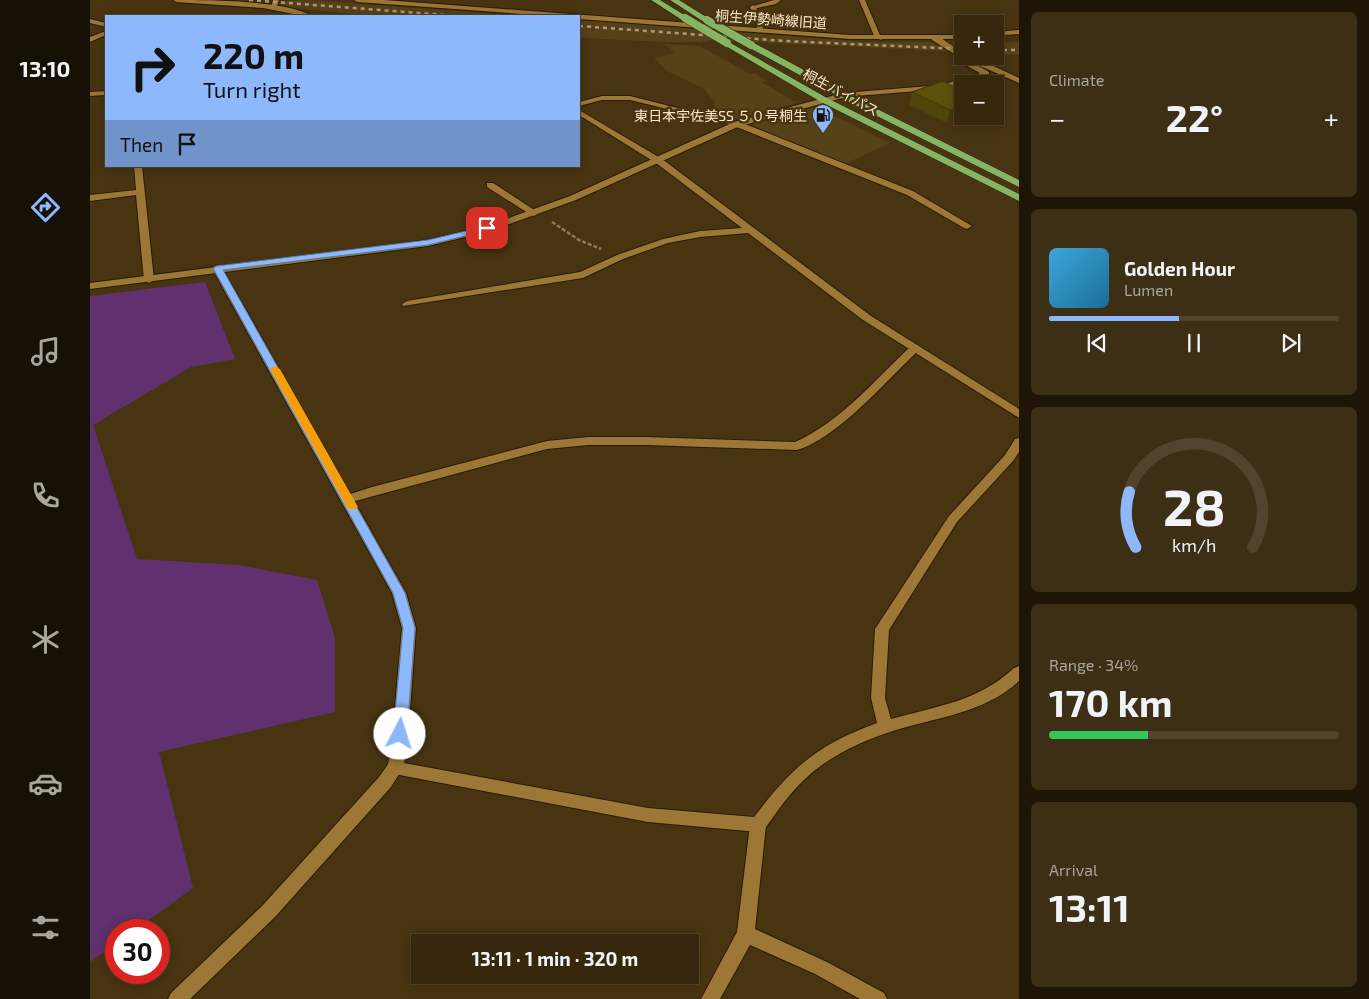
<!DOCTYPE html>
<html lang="en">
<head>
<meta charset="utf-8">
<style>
  :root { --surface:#36270d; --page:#3d2f16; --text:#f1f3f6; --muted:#aaa59d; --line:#50442e; --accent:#8db9fc }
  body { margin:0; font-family:"Exo 2","Noto Sans JP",sans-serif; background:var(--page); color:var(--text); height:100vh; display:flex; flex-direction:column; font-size:19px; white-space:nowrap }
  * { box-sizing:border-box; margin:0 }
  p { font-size:16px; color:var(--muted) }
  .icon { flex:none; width:28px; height:28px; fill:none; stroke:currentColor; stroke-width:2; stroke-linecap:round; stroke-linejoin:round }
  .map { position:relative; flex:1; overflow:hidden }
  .sheet { display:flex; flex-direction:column; gap:12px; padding:12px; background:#1e1507; width:350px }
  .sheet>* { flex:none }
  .top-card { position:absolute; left:15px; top:15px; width:475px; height:152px; border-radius:0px; box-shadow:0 2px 12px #0003,0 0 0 1px var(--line); background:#8db9fc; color:#111; overflow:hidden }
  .fabs { position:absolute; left:864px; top:15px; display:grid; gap:10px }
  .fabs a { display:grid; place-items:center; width:50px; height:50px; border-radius:0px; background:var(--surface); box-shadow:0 2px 12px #0003,0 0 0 1px var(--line); font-size:25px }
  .speed { position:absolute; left:15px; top:919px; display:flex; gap:10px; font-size:25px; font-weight:700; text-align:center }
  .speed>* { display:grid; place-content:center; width:65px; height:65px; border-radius:50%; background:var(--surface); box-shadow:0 2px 12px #0003,0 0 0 1px var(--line); line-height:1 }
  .speed .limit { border:8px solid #d22; background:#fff; color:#111 }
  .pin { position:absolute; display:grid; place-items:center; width:42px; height:42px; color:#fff; margin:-21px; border-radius:10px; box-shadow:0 2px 8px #0006 }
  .me { position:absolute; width:55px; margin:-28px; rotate:5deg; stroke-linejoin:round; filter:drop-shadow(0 0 4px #0008) }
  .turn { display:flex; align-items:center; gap:18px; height:105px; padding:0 15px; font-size:22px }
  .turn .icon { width:65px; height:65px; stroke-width:2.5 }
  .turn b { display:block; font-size:35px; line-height:42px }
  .then { display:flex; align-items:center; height:48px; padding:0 15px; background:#0003; gap:10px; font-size:19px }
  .big { font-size:38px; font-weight:700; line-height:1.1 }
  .sheet .tile { flex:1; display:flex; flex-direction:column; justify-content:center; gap:8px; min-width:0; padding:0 18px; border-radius:8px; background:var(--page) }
  .sheet .dial { align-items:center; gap:0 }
  .dial svg { height:130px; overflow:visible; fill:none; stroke:var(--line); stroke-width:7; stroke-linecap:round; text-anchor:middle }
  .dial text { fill:var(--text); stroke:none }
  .song { display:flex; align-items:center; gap:15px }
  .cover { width:60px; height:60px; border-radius:8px; background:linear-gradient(135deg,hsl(200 70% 55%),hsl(200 70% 35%)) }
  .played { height:5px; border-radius:2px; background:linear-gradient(90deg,var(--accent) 45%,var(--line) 45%) }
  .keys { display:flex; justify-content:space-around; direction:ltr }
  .heat { display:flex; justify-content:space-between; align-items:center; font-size:28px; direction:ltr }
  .charge { height:8px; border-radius:4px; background:linear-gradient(90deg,#34c759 34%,var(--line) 0) }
  .trip { position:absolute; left:321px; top:934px; width:288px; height:50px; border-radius:0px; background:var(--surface); box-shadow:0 2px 12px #0003,0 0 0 1px var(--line); font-weight:700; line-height:50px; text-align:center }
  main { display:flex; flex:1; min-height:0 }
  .tabs { display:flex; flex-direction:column; width:90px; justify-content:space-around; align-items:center; background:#161005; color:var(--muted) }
  .tabs .icon { width:35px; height:35px }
  .tabs .active { color:var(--accent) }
  .tabs b { font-size:22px; color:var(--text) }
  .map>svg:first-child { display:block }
  .built { fill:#574119 }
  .green { fill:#61306f }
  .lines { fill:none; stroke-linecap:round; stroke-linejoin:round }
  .service-casing { stroke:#291d08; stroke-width:2 }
  .minor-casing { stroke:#291d08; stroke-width:2 }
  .tertiary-casing { stroke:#291d08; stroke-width:2 }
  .trunk-casing { stroke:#291d08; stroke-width:1 }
  .path { stroke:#907b59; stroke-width:2.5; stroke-dasharray:4 2; stroke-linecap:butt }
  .service { fill:#9c7735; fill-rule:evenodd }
  .minor { fill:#9c7735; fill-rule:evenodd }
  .tertiary { fill:#9c7735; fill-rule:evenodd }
  .trunk { fill:#87b462; fill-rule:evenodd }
  .rail { stroke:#ae9978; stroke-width:2.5; stroke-dasharray:4 4; stroke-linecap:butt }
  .trunk-bridge-casing { stroke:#291d08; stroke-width:9; stroke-linecap:butt }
  .trunk-bridge { stroke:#87b462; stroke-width:8 }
  .wall { fill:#50460a }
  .shaded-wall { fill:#413908 }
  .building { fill:#5d510c; stroke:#413908 }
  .route { fill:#8db9fc; stroke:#5c78a4 }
  .slow { fill:#f59e0b }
  .labels { text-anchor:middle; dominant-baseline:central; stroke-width:5; stroke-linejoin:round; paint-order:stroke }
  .far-street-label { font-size:14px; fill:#fbe6c6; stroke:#483411 }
  .far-poi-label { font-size:14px; fill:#fbe6c6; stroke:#483411; text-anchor:end }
</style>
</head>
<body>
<main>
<nav class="tabs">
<b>13:10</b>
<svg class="icon active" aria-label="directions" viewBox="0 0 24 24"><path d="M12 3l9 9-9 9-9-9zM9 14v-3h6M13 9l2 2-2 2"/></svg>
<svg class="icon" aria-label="music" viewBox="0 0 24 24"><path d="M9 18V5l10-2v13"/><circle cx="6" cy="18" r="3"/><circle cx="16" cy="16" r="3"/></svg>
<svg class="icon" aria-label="phone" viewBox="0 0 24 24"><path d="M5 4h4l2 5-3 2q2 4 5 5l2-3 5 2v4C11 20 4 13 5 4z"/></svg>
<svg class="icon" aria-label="climate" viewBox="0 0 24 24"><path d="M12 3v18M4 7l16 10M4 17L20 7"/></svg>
<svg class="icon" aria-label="car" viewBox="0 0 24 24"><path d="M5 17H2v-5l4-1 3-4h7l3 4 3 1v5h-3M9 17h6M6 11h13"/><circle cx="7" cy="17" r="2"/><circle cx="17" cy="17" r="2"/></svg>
<svg class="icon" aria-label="filters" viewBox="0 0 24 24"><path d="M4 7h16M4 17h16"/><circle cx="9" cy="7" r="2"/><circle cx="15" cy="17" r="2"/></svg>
</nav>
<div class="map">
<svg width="929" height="999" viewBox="0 0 929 999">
  <rect width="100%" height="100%" fill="#483411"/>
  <path class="built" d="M218,0l217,16h-153l-89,-9 -3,-6z
    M489,20l288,22h63l20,9 -242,-11 -1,2h-44l-60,-3 -24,-2z
    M905,42h24v13l-24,-1z
    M575,44l35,2 50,28 5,-1 11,7 -4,2 35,21 -62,16 -21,-4 1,-13 -12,-14 -36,-17 -13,-13 20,-5z
    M723,108l20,7 57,28 -45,21 -91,-37v-4z"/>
  <path class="green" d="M115,282l30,77 -44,8 -98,58 44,134 102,6 78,15 18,58v74l-176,40 34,136 -58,42h-19v13l-26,19v-666z"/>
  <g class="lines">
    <g class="service-casing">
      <path id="service" d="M183,0h6l-3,9 -5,-1z
        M684,0h7l-5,4 -23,5 -3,-2z
        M769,0h6l17,40 -7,-2z
        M0,19l16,4v4l-16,-4z
        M16,31v4l-16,7v-5z
        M872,54v2h6l-1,3 22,13v4l-46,13 -100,8 -4,-2 4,-2 99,-8 38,-12 -20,-11v-6z
        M16,91v4l-16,1v-4z
        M512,96h28l111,28 -4,2 -107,-26h-28l-23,6v-4z
        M397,183h6l46,30 -5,3 -3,-1 -44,-28z
        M825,345l4,1 1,2 -1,2c-31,29 -82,89 -122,100l-151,-5h-58l-41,4 -199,54 -6,-4 2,-3 28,-9 175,-46 41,-4h58l149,5c44,-19 82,-64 116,-96z
        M305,761l6,2 2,5 -12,19 -116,130 -85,82h-22l3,-6 92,-88 116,-128 10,-14z
        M668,818l6,2 2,5 -11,104 72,33 57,31 3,6h-27l-45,-25 -65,-29 -30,54h-19l36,-67 13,-107 2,-5z"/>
    </g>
    <g class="minor-casing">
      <path id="minor" d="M83,0c33,0 113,0 139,16h-9l-40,-8 -87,-6z
        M663,5l3,2 8,25 -6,-1 -8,-24z
        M842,36h6l24,16v4h10l47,22v5l-60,-26 -27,-17z
        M489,110l83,49 209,157 148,93v9l-156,-98 -115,-87 -48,4 -32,6 -45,16 -40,19 -180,28 -1,-2 5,-3 173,-29 37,-17 46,-16 37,-8 42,-3 -86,-65 -77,-48z
        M644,122h6l173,69 59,35 -5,3 -3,-1 -57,-33 -173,-69z
        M44,166h8l12,114 -5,3 -5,-3 -8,-85 -46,6v-6l46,-5z
        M127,265l5,3 184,325 10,35 -9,123 -3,12 244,45 106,9c38,-50 63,-72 123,-94l-6,-25 4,-69 74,-113 56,-61 10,-16 4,-1v14l-6,9 -56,61 -68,108 -4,68 6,21c46,-13 86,-17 123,-51l5,-2v15c-34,32 -82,36 -126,50 -31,10 -66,26 -89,49 -16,15 -28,33 -40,50l-6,2 -110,-10 -259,-49 -2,-5 4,-17 11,-123 -10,-35 -180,-325z"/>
    </g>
    <g class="tertiary-casing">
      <path id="tertiary" d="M264,0h30l466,35h112v4h-112l-271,-20v-3h-29l-193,-14z
        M929,30v4l-24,2v-4z
        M753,93l4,2 -1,2 -106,29 -164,74 -86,31 -62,15 -338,43v-6l338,-43 56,-13 86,-31 164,-74z"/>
    </g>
    <g class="trunk-casing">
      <path id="trunk" d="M561,0h9l29,18 -7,2z
        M580,0h9l32,20 -7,2z
        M637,41l100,57 192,96v7l-198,-99 -97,-57 -1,-2z
        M658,43h6l105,57 160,80v7l-166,-83 -105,-57z"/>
    </g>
    <path class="path" d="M462,222l27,18 22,9"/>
    <use href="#service" class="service"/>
    <use href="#minor" class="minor"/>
    <use href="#tertiary" class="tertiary"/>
    <use href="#trunk" class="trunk"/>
    <path class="rail" d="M159,0l209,16
      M489,26l206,15 177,8
      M905,50h24"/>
    <g class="trunk-bridge-casing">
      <path id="trunk-bridge" d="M595,18l42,25
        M617,20l44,25"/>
    </g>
    <use href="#trunk-bridge" class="trunk-bridge"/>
  </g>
  <path class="wall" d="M822,92l50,24h5l-20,7 -38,-18z"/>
  <path class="shaded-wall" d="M872,106v10h5l-20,7 3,-13z"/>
  <path class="building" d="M853,81l19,10v15l-12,4 -38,-18z"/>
  <path class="route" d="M397,226l3,1v3l-62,15 -205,25 182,323 10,35 -8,106 -2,4h-10l-2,-4 10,-106 -10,-35 -180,-325 4,-2 211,-26z"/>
  <path class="slow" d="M185,366l5,3 78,138 -2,2h-8l-1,-2 -77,-138z"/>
  <defs>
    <g id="fuel-pin" transform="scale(1.125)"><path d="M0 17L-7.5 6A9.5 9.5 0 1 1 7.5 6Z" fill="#8db9fc" stroke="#483411"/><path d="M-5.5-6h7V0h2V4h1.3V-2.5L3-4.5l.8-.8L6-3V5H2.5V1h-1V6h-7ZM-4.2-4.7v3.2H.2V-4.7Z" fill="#111"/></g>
  </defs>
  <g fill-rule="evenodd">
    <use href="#fuel-pin" x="733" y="115"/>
  </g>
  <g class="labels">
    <g class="far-street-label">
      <text transform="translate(681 19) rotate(4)">桐生伊勢崎線旧道</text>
      <text transform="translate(751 92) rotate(28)">桐生バイパス</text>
    </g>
    <g class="far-poi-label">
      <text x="717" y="115">東日本宇佐美SS ５０号桐生</text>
    </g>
  </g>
</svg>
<div class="fabs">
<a>+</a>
<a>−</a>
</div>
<div class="speed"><div class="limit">30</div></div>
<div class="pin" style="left:397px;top:228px;background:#d93025"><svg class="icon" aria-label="arrive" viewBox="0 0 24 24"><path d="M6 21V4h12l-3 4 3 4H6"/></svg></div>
<svg class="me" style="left:310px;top:734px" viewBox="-20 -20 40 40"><circle r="19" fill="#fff"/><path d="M0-13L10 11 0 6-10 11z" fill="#8db9fc"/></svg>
<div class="trip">13:11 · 1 min · 320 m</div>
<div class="top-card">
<div class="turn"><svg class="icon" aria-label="right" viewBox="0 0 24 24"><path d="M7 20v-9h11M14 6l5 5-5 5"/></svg><div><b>220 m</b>Turn right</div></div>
<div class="then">Then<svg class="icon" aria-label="arrive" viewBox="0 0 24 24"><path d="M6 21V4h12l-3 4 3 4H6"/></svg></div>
</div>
</div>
<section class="sheet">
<div class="tile"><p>Climate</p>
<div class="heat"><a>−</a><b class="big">22°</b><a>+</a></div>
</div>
<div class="tile">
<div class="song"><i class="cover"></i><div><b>Golden Hour</b><p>Lumen</p></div></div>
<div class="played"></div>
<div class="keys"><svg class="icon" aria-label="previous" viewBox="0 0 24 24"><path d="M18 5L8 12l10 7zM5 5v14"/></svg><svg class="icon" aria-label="pause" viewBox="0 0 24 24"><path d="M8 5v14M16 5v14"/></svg><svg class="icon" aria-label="next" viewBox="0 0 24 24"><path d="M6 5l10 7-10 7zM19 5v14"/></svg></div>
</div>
<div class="tile dial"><svg viewBox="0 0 100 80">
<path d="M14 69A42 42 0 1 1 86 69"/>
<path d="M14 69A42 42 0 0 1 10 35" stroke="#8db9fc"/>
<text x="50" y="56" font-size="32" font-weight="700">28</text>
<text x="50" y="72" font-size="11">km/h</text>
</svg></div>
<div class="tile"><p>Range · 34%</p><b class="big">170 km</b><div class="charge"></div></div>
<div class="tile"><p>Arrival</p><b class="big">13:11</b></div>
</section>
</main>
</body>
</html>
